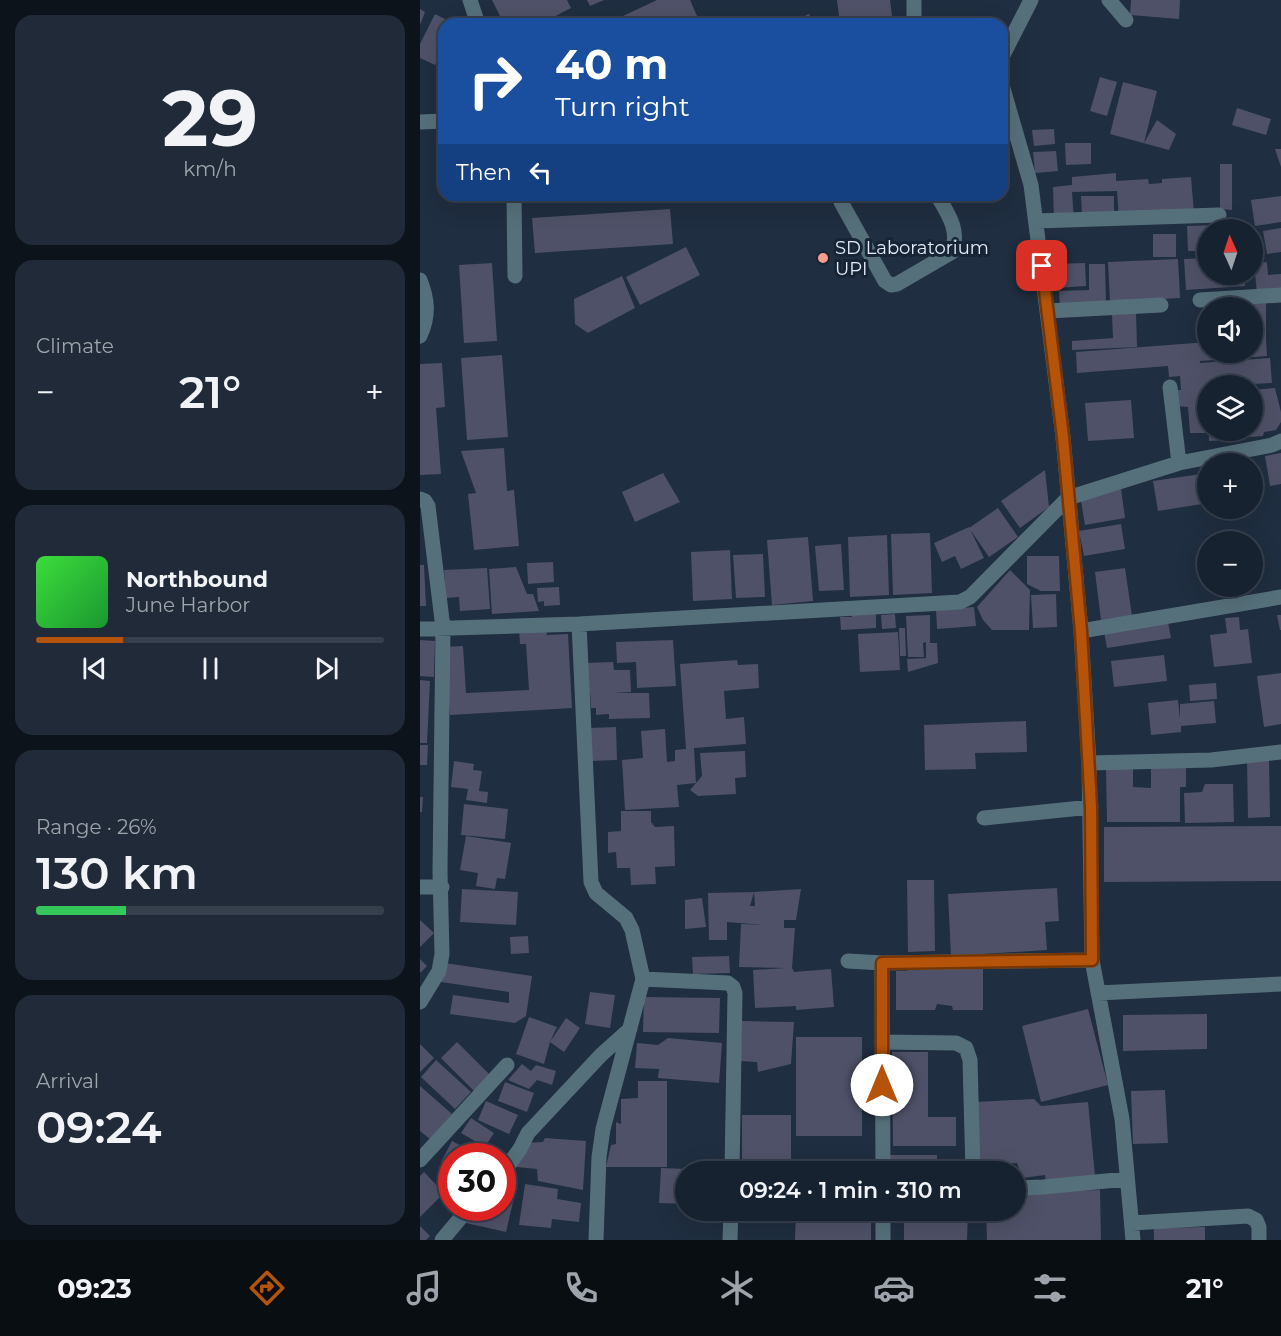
<!DOCTYPE html>
<html lang="en">
<head>
<meta charset="utf-8">
<style>
  :root { --surface:#172230; --page:#202a38; --text:#f1f3f6; --muted:#9ea4ab; --line:#363f4c; --accent:#b45309 }
  body { margin:0; font-family:Montserrat,sans-serif; background:var(--page); color:var(--text); height:100vh; display:flex; flex-direction:column; font-size:22px; white-space:nowrap }
  * { box-sizing:border-box; margin:0 }
  p { font-size:20px; color:var(--muted) }
  .icon { flex:none; width:33px; height:33px; fill:none; stroke:currentColor; stroke-width:2; stroke-linecap:round; stroke-linejoin:round }
  .map { position:relative; flex:1; overflow:hidden }
  .panel { display:flex; flex-direction:column; gap:15px; padding:15px; background:#0d131a; width:420px }
  .panel>* { flex:none }
  .hud { position:absolute; left:18px; top:18px; width:570px; height:183px; border-radius:18px; box-shadow:0 6px 24px #0002,0 0 0 2px var(--line); background:#1a4fa0; color:#fff; overflow:hidden }
  .needle { width:39px; rotate:357deg }
  .buttons { position:absolute; left:777px; top:219px; display:grid; gap:12px }
  .buttons a { display:grid; place-items:center; width:66px; height:66px; border-radius:50%; background:var(--surface); box-shadow:0 6px 24px #0002,0 0 0 2px var(--line); font-size:30px }
  .speed { position:absolute; left:18px; top:1143px; display:flex; gap:12px; font-size:30px; font-weight:700; text-align:center }
  .speed>* { display:grid; place-content:center; width:78px; height:78px; border-radius:50%; background:var(--surface); box-shadow:0 6px 24px #0002,0 0 0 2px var(--line); line-height:1 }
  .speed .limit { border:9px solid #d22; background:#fff; color:#111 }
  .pin { position:absolute; display:grid; place-items:center; width:51px; height:51px; color:#fff; margin:-26px; border-radius:12px; box-shadow:0 3px 9px #0006 }
  .me { position:absolute; width:66px; margin:-33px; rotate:0deg; stroke-linejoin:round; filter:drop-shadow(0 0 4px #0008) }
  .turn { display:flex; align-items:center; gap:21px; height:126px; padding:0 18px; font-size:27px }
  .turn .icon { width:78px; height:78px; stroke-width:2.5 }
  .turn b { display:block; font-size:42px; line-height:51px }
  .then { display:flex; align-items:center; height:57px; padding:0 18px; background:#0003; gap:12px; font-size:22px }
  .big { font-size:45px; font-weight:600; line-height:1.1 }
  .panel .tile { flex:1; display:flex; flex-direction:column; justify-content:center; gap:9px; min-width:0; padding:0 21px; border-radius:18px; background:var(--page) }
  .panel .dial { align-items:center; gap:0 }
  .dial b { font-size:78px; line-height:1 }
  .song { display:flex; align-items:center; gap:18px }
  .cover { width:72px; height:72px; border-radius:9px; background:linear-gradient(135deg,hsl(120 70% 55%),hsl(130 70% 35%)) }
  .played { height:6px; border-radius:3px; background:linear-gradient(90deg,var(--accent) 25%,var(--line) 25%) }
  .keys { display:flex; justify-content:space-around; direction:ltr }
  .heat { display:flex; justify-content:space-between; align-items:center; font-size:33px; direction:ltr }
  .charge { height:9px; border-radius:4px; background:linear-gradient(90deg,#34c759 26%,var(--line) 0) }
  .trip { position:absolute; left:255px; top:1161px; width:351px; height:60px; border-radius:30px; background:var(--surface); box-shadow:0 6px 24px #0002,0 0 0 2px var(--line); font-weight:600; line-height:60px; text-align:center }
  .dock { display:flex; height:96px; justify-content:space-around; align-items:center; background:#090e13; color:var(--muted) }
  .dock .icon { width:42px; height:42px }
  .dock .current { color:var(--accent) }
  .dock b { font-size:27px; color:var(--text) }
  main { display:flex; flex:1; min-height:0 }
  .map>svg:first-child { display:block }
  .building { fill:#4f5168 }
  .lines { fill:none; stroke-linecap:round; stroke-linejoin:round }
  .minor { stroke:#56707b; stroke-width:15 }
  .route-casing { stroke:#753606; stroke-width:15 }
  .route { stroke:#b45309; stroke-width:10 }
  .poi-dot { fill:#f59d8d; stroke:#162435; stroke-width:2 }
  .labels { text-anchor:middle; dominant-baseline:central; stroke-width:6; stroke-linejoin:round; paint-order:stroke }
  .poi-label { font-size:18px; fill:#e2ebf7; stroke:#162435; text-anchor:start }
</style>
</head>
<body>
<main>
<section class="panel">
<div class="tile dial"><b>29</b><p>km/h</p></div>
<div class="tile"><p>Climate</p>
<div class="heat"><a>−</a><b class="big">21°</b><a>+</a></div>
</div>
<div class="tile">
<div class="song"><i class="cover"></i><div><b>Northbound</b><p>June Harbor</p></div></div>
<div class="played"></div>
<div class="keys"><svg class="icon" aria-label="previous" viewBox="0 0 24 24"><path d="M18 5L8 12l10 7zM5 5v14"/></svg><svg class="icon" aria-label="pause" viewBox="0 0 24 24"><path d="M8 5v14M16 5v14"/></svg><svg class="icon" aria-label="next" viewBox="0 0 24 24"><path d="M6 5l10 7-10 7zM19 5v14"/></svg></div>
</div>
<div class="tile"><p>Range · 26%</p><b class="big">130 km</b><div class="charge"></div></div>
<div class="tile"><p>Arrival</p><b class="big">09:24</b></div>
</section>
<div class="map">
<svg width="861" height="1240" viewBox="0 0 861 1240">
  <rect width="100%" height="100%" fill="#1f2e40"/>
  <path class="building" d="M72,0h75l4,8 -31,16h-36z
    M167,0h17l-14,6z
    M237,0h33l7,16 -16,8h-75z
    M417,0h53l3,24h-53z
    M711,0h49l-1,19 -49,-4z
    M0,9l5,3 -5,13z
    M15,14l20,10h-11v23l-9,18 -15,-7v-14z
    M389,14l5,10h-27z
    M166,17l4,7h-16z
    M680,77l17,5 -10,34 -17,-5z
    M703,82l34,9 -13,52 13,-23 19,14 -7,16 -59,-16z
    M817,108l34,11 -5,16 -34,-10z
    M634,129l1,15 -21,2 -2,-16z
    M645,143h26v21l-25,1z
    M855,149h6v18z
    M636,151l2,20 -23,2 -2,-21z
    M800,164h12v46l-12,-1z
    M696,173v8l32,-2 1,5 13,-1v-4l29,-2 3,36 -75,5 -2,-27 -45,1 2,28h-20l-1,-33 19,-2v-8z
    M661,196h33v17l-32,1z
    M861,196v26l-26,4 -4,-26z
    M250,209l3,35 -138,9 -3,-35z
    M799,225v5h-11v21h-20l-1,-25z
    M861,228v24l-14,2 -4,-23z
    M733,234h23v23h-23z
    M266,247l14,28 -60,30 -14,-28z
    M788,258v16h36l1,12 -59,4 -2,-31z
    M758,259l2,39 -70,4 -2,-40z
    M847,262l1,13 13,-1v16l-24,3 -3,-29z
    M72,263l5,78 -33,2 -5,-78z
    M665,263l1,23 -30,2 -1,-24z
    M669,264h16l1,37 -46,8 -1,-18 30,-1z
    M202,276l13,32 -47,25 -13,-9 -1,-25z
    M809,303v5h-21v25h-3l-1,-28z
    M846,303v35l-14,-1v-29h-11v-4z
    M716,313l1,34 -65,3v-9l41,-3 -1,-23z
    M846,338l1,18 -67,5v2l70,-5 2,25 -64,3v44h23l1,10 -23,1v-8h-19l-2,-26 -11,-1 -3,-16h7l-1,-14 -11,1 -1,-11 -91,7 -1,-21 132,-10v10h44v-13z
    M82,355l6,82 -41,3 -6,-82z
    M22,363l3,44 -9,1 5,66 -21,1v-111z
    M855,388l6,24v10l-5,8 -12,2 -1,4 -13,1 -1,-7h3v-40z
    M711,400l3,38 -46,3 -3,-38z
    M84,448l3,43 7,-1 5,56 -45,4 -6,-56 8,-1 -15,-42z
    M861,453v31l-11,2 -5,-30z
    M832,466h3l4,30 -7,1z
    M625,470l4,37 -29,21 -19,-27z
    M243,473l17,29 -45,20 -13,-30z
    M788,473v30l-50,8 -5,-30z
    M701,488l4,30 -40,7 -5,-30z
    M578,508l20,29 -29,20 -20,-29z
    M701,524l4,25 -41,7 -5,-25z
    M549,527l15,31 -23,11 -6,-13 -13,6 -8,-19z
    M510,533l2,60 -39,2 -2,-61z
    M467,535l2,60 -39,2 -2,-60z
    M388,537l5,64 -41,4 -5,-65z
    M421,544l3,46 -25,1 -4,-45z
    M310,550l2,49 -39,2 -2,-49z
    M343,554l2,43 -29,1 -3,-43z
    M607,556h32l1,35h-19l-14,-7z
    M133,562l1,20 -26,2 -1,-21z
    M0,565h4l2,41h-6z
    M96,567l11,27h6l6,17 -47,3 -3,-45z
    M67,568l3,41 -30,2 -1,-14 -13,1 -2,-28z
    M705,568l7,48 -31,4 -6,-48z
    M590,570l20,20 -1,40h-37l-9,-10 -6,-13z
    M139,587l1,18 -16,1v-5l-6,1 -1,-14z
    M636,594l1,33 -24,1 -2,-33z
    M554,607l2,19 -39,3 -1,-19z
    M456,613v15l-35,2 -1,-13h12l-1,-3z
    M475,614l1,14 -14,1 -1,-14z
    M510,615v28h7l1,20 -30,9 -1,-13 19,-1v-16l-3,1 1,14h-16l-2,-41z
    M857,615h4v15h-1z
    M819,617l1,13 8,-1 4,34 -38,4 -4,-32 17,-2 -2,-15z
    M748,622l3,16 -64,10 -3,-16z
    M126,628l1,7 21,-1 4,74 -122,7 -5,-68 18,-1 3,47 63,-3 -3,-46h-6l-1,-15z
    M479,628h6l1,28h-6z
    M478,632l2,38 -40,2 -2,-38z
    M0,640l15,1 -1,36 -14,-1z
    M253,640l3,46 -39,2 -1,-26 -19,1 -1,-21z
    M744,655l3,26 -53,6 -3,-26z
    M317,660l1,5 20,-1 1,24 -35,3 2,28 18,-2 2,27 -52,4 2,35 6,-7 -2,-23 45,-2 1,26 -11,1 1,16 -38,2 -8,-6 6,-7 -19,2 2,22 -54,3 -3,-50 21,-2 -2,-27 24,-2 2,33 8,-1v-11l11,-1 -6,-85z
    M193,662l1,8h16l1,22 -17,1h35l1,25 -41,1v-5l-13,1v-7h-5l-1,-15 -5,1 -1,-31z
    M861,673v51l-17,3 -7,-51z
    M0,680l10,1 -3,62h-7z
    M796,683l1,16 -27,2 -1,-16z
    M758,700l2,19v-15l34,-3 2,22 -35,3v6l-30,3 -3,-32z
    M606,721l1,31 -52,1 1,16 -51,1 -1,-45z
    M196,727l1,33 -26,1 -1,-33z
    M0,745h8l-1,20h-7z
    M827,760h22l1,57 -22,1z
    M34,761l20,3 -1,6 9,1 -3,20 9,1 -1,11 -21,-3 2,-11 -17,-2z
    M766,762v25h-6v35h-73l-1,-54 27,-1v20l18,1v-25z
    M785,784h28l1,38 -49,1 -1,-30 18,-1z
    M0,797h3l-1,15h-2z
    M44,804l44,5 -3,30 -44,-4z
    M201,811h30v11l4,5 19,-1 1,40 -20,1 1,17 -25,1 -1,-17h-13l-1,-16 -8,1v-21l13,-1z
    M861,826v55l-177,1v-55z
    M46,836l45,7 -6,36 -8,-1 -2,11 -19,-3 2,-13 -18,-3z
    M487,880h27l1,71 -27,1z
    M637,888l2,33 -14,1 2,28 -96,6 -3,-62z
    M42,889l56,3 -2,33 -56,-3z
    M381,889l-5,31h-12v8h11l-3,40 2,4 37,-3 3,38 -38,3v-4l-41,2 -2,-38 32,-2 -46,-1 2,-43 23,1 -37,-3v18h-18l-1,-47 46,-1 -4,14h5l-1,-14z
    M282,898l4,29 -21,2v-29z
    M0,920l14,13 -14,14z
    M108,936l1,17 -18,1 -1,-17z
    M309,956l1,17 -37,1 -1,-17z
    M0,959l7,7 -7,7z
    M25,963l87,13 -6,40 -11,7 -65,-9 3,-19 56,8v-11l-68,-10z
    M563,965v45h-30l-1,-4 -15,-2 -2,6h-39v-39h11l3,-5z
    M170,992l25,3 -5,33 -25,-4z
    M224,997l76,1 -1,35 -76,-1z
    M668,1009l20,76 -67,17 -19,-76z
    M787,1014v35l-84,2v-36z
    M109,1017l28,10 -7,15 -6,22 -28,-10z
    M146,1018l14,10 -16,24 -14,-10z
    M322,1021l52,1 -3,42 -33,8 -1,-10 -17,-1z
    M376,1037h66v99h-66z
    M248,1038l54,5 -3,40 -61,-5 1,-9 -24,-1 2,-25 21,2z
    M37,1042l33,33 -16,16 -33,-33z
    M0,1044l14,14 -14,14z
    M472,1052h36v65h28v29h-63z
    M16,1060l35,32 -16,17 -34,-32z
    M102,1064l9,7 5,-6 20,6 -4,14 -15,-5 -8,9 -21,-9z
    M218,1081h29v86h-61l5,-22 5,-1v-22l5,2v-25l17,-1z
    M85,1082l29,11 -7,19 -29,-11z
    M0,1086l32,28 -22,25 -10,-8z
    M745,1090l3,53 -35,1 -2,-53z
    M614,1099l7,7 47,-4 7,74 -49,5 -1,-6 -23,3 -5,-15 -37,2 -4,-63z
    M66,1101l32,14 -9,19 -31,-14z
    M322,1115h49v52h-49z
    M51,1118l23,15 -9,14 -24,-14z
    M125,1138l41,3 -3,49 -45,-9 -1,-12 -21,-2 9,-24 18,-1z
    M32,1141l29,15h-29v12l-11,-6z
    M469,1155h48v17h-48z
    M241,1168l25,1v35l-27,-1z
    M4,1172l20,21 -24,24v-41z
    M105,1184l33,5 -1,10 24,4 -2,19 -27,-3 -1,9 -32,-3z
    M82,1185l14,4 -10,43 -40,-9 3,-15h33z
    M680,1190l1,50h-114l-1,-30h30v-18z
    M376,1210h75v30h-76z
    M468,1210h80l-1,30h-63v-18l-16,-1z
    M0,1226l10,10 -4,4h-6z
    M785,1227v13h-51v-12z"/>
  <g class="lines">
    <path class="minor" d="M50,0l8,24
      M689,0l17,20
      M494,24v-24
      M582,57l29,-57
      M582,85l29,100 32,252 18,194 8,132 3,197 30,159 11,121
      M0,122l24,-1
      M94,195l1,81
      M423,195l-2,7 44,79 6,4 6,-1 55,-32c8,-22 -4,-38 -15,-57
      M616,221l183,-6
      M0,280c8,20 9,36 0,56
      M780,300l81,-5
      M628,311l113,-6
      M750,387l9,76
      M0,499l5,2 3,5 15,122 -3,243 2,83 -3,17 -19,31
      M159,624l381,-22 10,-5 98,-99 111,-35 93,-18 9,-4
      M0,629l159,-5 12,258 5,11 30,25 6,12 11,49 -40,150 -4,28 -3,83
      M661,631l200,-34
      M669,763l122,-3 70,-8
      M564,818l107,-11
      M0,887h22
      M428,961l34,2 210,-3
      M462,963l1,209
      M223,979l85,4 5,4 2,6 -3,179
      M678,993l183,-9
      M462,1042l74,1 10,5 4,12 3,112
      M0,1160l87,-95
      M82,1174l18,-25 8,-16 73,-78 29,-26
      M596,1188l27,-1 84,-8
      M463,1210v30
      M712,1223l116,-7 8,4 3,7v13
      M22,1240l20,-24 2,-8
      M310,1240l1,-30"/>
  </g>
  <g class="lines">
    <g class="route-casing">
      <path id="route" d="M462,1085v-122l210,-3 -1,-153 -10,-176 -18,-194 -21,-171"/>
    </g>
    <use href="#route" class="route"/>
  </g>
  <circle class="poi-dot" cx="403" cy="258" r="6"/>
  <g class="labels">
    <g class="poi-label">
      <text x="415" y="248">SD Laboratorium<tspan x="415" dy="21">UPI</tspan></text>
    </g>
  </g>
</svg>
<div class="buttons">
<a><svg class="needle" viewBox="-14 -14 28 28"><path d="M0-13l5 13h-10z" fill="#e53935"/><path d="M0 13l5-13h-10z" fill="#9ea4ab"/></svg></a>
<a><svg class="icon" aria-label="sound" viewBox="0 0 24 24"><path d="M4 9h4l5-4v14l-5-4H4zM17 9q2 3 0 6"/></svg></a>
<a><svg class="icon" aria-label="layers" viewBox="0 0 24 24"><path d="M12 4l9 5-9 5-9-5zM3 14l9 5 9-5"/></svg></a>
<a>+</a>
<a>−</a>
</div>
<div class="speed"><div class="limit">30</div></div>
<div class="pin" style="left:622px;top:266px;background:#d93025"><svg class="icon" aria-label="arrive" viewBox="0 0 24 24"><path d="M6 21V4h12l-3 4 3 4H6"/></svg></div>
<svg class="me" style="left:462px;top:1085px" viewBox="-20 -20 40 40"><circle r="19" fill="#fff"/><path d="M0-13L10 11 0 6-10 11z" fill="#b45309"/></svg>
<div class="trip">09:24 · 1 min · 310 m</div>
<div class="hud">
<div class="turn"><svg class="icon" aria-label="right" viewBox="0 0 24 24"><path d="M7 20v-9h11M14 6l5 5-5 5"/></svg><div><b>40 m</b>Turn right</div></div>
<div class="then">Then<svg class="icon" aria-label="left" viewBox="0 0 24 24"><path d="M17 20v-9H6M10 6l-5 5 5 5"/></svg></div>
</div>
</div>
</main>
<nav class="dock">
<b>09:23</b>
<svg class="icon current" aria-label="directions" viewBox="0 0 24 24"><path d="M12 3l9 9-9 9-9-9zM9 14v-3h6M13 9l2 2-2 2"/></svg>
<svg class="icon" aria-label="music" viewBox="0 0 24 24"><path d="M9 18V5l10-2v13"/><circle cx="6" cy="18" r="3"/><circle cx="16" cy="16" r="3"/></svg>
<svg class="icon" aria-label="phone" viewBox="0 0 24 24"><path d="M5 4h4l2 5-3 2q2 4 5 5l2-3 5 2v4C11 20 4 13 5 4z"/></svg>
<svg class="icon" aria-label="climate" viewBox="0 0 24 24"><path d="M12 3v18M4 7l16 10M4 17L20 7"/></svg>
<svg class="icon" aria-label="car" viewBox="0 0 24 24"><path d="M5 17H2v-5l4-1 3-4h7l3 4 3 1v5h-3M9 17h6M6 11h13"/><circle cx="7" cy="17" r="2"/><circle cx="17" cy="17" r="2"/></svg>
<svg class="icon" aria-label="filters" viewBox="0 0 24 24"><path d="M4 7h16M4 17h16"/><circle cx="9" cy="7" r="2"/><circle cx="15" cy="17" r="2"/></svg>
<b>21°</b>
</nav>
</body>
</html>
